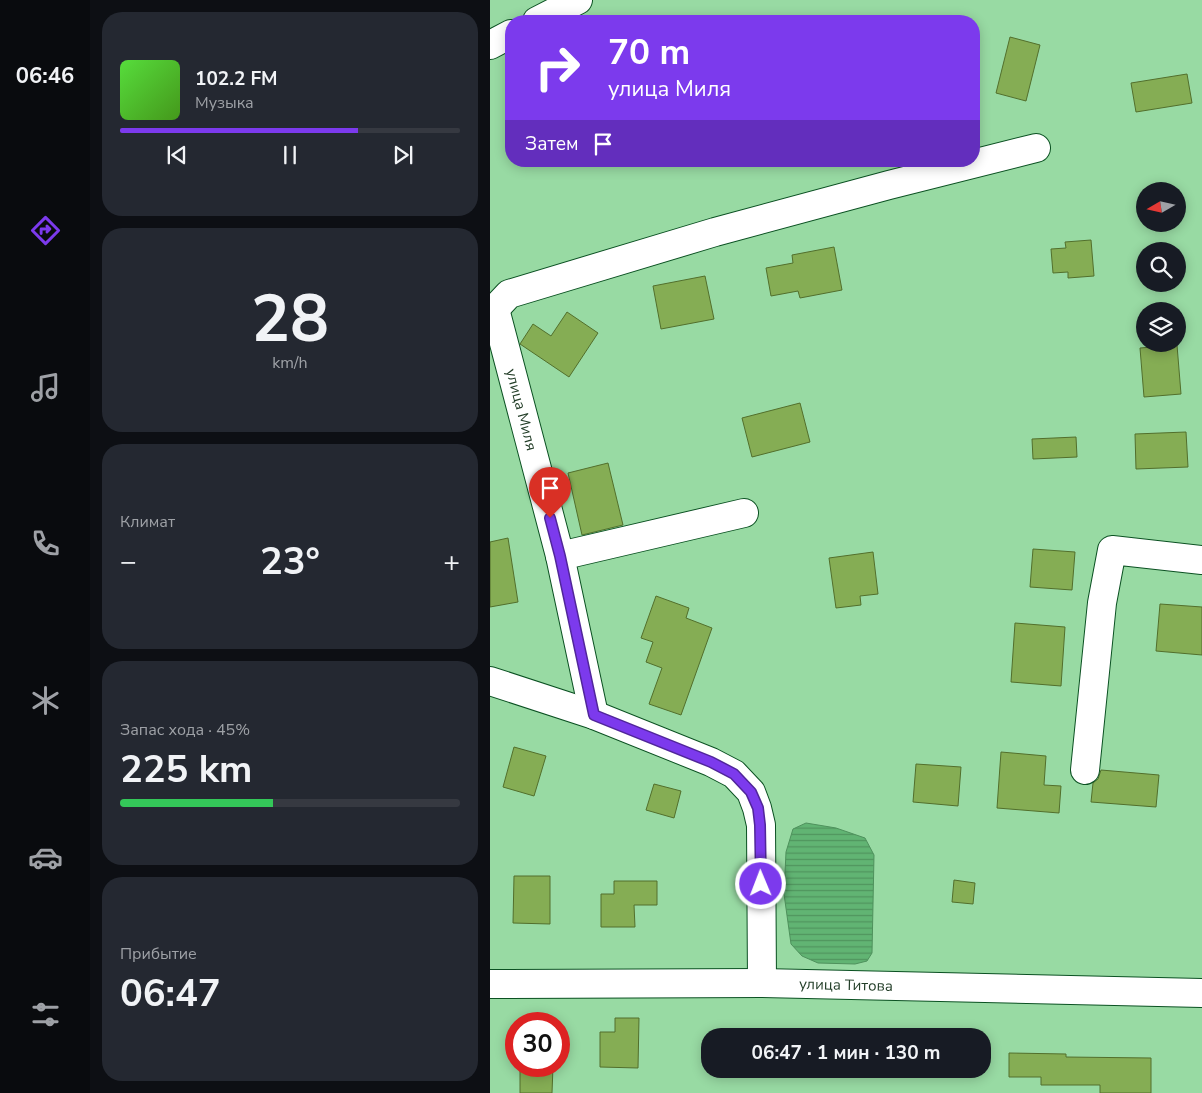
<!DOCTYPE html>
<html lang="ru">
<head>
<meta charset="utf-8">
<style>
  :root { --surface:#171b24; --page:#242831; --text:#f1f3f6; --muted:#9ea1a6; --line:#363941; --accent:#7c3aed }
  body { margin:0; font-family:"Nunito Sans",sans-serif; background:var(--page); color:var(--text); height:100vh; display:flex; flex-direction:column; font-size:19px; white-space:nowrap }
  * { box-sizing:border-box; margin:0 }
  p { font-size:16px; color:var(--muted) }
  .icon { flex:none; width:28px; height:28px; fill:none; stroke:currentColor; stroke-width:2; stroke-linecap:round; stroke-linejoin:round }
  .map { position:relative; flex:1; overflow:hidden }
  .sheet { display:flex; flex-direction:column; gap:12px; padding:12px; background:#0d0f14; width:400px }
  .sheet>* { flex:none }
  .top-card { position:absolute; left:15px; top:15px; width:475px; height:152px; border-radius:20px; box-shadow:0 2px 12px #0003; background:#7c3aed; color:#fff; overflow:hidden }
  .needle { width:32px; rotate:261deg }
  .controls { position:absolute; left:646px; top:182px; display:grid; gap:10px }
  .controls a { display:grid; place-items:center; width:50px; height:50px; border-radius:50%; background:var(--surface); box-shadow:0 2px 12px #0003; font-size:25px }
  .speed { position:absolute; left:15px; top:1012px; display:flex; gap:10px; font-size:25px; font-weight:700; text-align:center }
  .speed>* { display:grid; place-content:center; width:65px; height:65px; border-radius:50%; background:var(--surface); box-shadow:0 2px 12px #0003; line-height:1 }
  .speed .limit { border:8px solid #d22; background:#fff; color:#111 }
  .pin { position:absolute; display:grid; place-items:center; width:42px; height:42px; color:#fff; margin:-51px -21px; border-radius:50% 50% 50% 0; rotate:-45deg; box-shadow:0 0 5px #0007 }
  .pin .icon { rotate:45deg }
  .me { position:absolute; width:55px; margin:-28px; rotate:359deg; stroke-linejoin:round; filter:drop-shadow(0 0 4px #0008) }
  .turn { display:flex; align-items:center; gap:18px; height:105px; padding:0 20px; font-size:22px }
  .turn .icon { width:65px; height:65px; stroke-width:2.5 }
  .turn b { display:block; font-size:35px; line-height:42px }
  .then { display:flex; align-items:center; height:48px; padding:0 20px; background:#0003; gap:10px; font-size:19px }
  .big { font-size:38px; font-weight:700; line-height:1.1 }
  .sheet .tile { flex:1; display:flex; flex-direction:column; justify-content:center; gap:8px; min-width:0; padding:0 18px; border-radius:20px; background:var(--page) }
  .sheet .dial { align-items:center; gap:0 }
  .dial b { font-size:65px; line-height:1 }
  .song { display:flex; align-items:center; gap:15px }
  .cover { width:60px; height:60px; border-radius:8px; background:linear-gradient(135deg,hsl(110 70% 55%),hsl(100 70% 35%)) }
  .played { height:5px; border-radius:2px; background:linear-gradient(90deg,var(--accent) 70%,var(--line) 70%) }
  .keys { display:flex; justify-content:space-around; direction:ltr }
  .heat { display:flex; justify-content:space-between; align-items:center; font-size:28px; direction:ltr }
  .charge { height:8px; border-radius:4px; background:linear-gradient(90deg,#34c759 45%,var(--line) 0) }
  .trip { position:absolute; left:211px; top:1028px; width:290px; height:50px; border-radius:20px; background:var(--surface); box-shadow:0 2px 12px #0003; font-weight:700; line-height:50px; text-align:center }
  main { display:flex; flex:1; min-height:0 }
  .tabs { display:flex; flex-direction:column; width:90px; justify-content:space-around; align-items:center; background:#090b0e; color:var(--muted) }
  .tabs .icon { width:35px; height:35px }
  .tabs .selected { color:var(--accent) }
  .tabs b { font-size:22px; color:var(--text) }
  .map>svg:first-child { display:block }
  .water { fill:url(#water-rules); stroke:#4e915c }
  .building { fill:#85ad54; stroke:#526f2c }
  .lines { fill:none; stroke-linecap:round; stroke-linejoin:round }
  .minor-casing { stroke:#0b5122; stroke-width:30 }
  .minor { stroke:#fff; stroke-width:28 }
  .route-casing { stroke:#51269a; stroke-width:12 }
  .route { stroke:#7c3aed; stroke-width:9 }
  .labels { text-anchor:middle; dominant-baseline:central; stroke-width:4; stroke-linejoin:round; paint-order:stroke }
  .street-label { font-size:15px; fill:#233e28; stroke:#98daa3 }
</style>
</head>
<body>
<main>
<nav class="tabs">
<b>06:46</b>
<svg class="icon selected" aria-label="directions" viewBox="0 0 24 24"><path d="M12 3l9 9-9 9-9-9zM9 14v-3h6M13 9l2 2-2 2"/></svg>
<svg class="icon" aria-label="music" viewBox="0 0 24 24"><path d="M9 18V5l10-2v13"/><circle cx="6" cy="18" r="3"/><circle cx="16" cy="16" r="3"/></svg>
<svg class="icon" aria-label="phone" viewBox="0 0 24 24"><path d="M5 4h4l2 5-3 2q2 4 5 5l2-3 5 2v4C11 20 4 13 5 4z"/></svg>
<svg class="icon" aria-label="climate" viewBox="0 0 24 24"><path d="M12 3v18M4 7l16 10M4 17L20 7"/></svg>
<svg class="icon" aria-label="car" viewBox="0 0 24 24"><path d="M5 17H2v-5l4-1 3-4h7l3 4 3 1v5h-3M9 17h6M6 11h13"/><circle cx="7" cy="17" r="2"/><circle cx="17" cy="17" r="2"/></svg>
<svg class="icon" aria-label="filters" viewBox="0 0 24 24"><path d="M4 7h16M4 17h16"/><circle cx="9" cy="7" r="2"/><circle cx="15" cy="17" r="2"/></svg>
</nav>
<section class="sheet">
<div class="tile">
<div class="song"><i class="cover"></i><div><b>102.2 FM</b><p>Музыка</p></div></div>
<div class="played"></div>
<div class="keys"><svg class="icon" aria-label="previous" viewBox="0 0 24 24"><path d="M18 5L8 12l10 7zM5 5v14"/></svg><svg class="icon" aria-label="pause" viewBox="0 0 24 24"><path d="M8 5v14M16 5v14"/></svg><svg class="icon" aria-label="next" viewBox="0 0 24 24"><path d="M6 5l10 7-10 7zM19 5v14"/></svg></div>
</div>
<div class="tile dial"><b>28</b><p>km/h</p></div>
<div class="tile"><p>Климат</p>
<div class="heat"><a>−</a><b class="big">23°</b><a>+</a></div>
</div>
<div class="tile"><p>Запас хода · 45%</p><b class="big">225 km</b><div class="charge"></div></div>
<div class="tile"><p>Прибытие</p><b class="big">06:47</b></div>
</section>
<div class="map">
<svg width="712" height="1093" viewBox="0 0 712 1093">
  <defs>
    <pattern id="water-rules" width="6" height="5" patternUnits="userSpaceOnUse" patternTransform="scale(1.25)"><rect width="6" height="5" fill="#61b473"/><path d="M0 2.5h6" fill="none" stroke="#50945e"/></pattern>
  </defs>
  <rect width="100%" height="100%" fill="#98daa3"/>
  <path class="water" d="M316,823l30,5 29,10 9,17 -2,98 -5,8 -12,3 -37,-1 -16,-7 -11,-12 -7,-50 2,-42 7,-23z"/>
  <path class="building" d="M520,37l30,8 -14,56 -30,-8z
    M697,74l5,29 -56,9 -5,-29z
    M601,240l3,36 -26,2v-6l-15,1 -2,-24 15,-1 -1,-6z
    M344,247l8,43 -42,8 -2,-7 -27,5 -5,-28 27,-5 -1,-8z
    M215,276l9,43 -53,10 -8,-43z
    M77,312l31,21 -29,44 -49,-33 13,-20 18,12z
    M687,345l4,49 -37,3 -4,-49z
    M310,403l10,39 -58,15 -10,-39z
    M696,432l2,35 -52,2 -1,-35z
    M586,437l1,20 -44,2 -1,-20z
    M118,463l15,62 -41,10 -14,-62z
    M18,538l10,64 -28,5v-65z
    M543,549l42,3 -3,38 -42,-3z
    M383,552l5,42 -18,2 1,9 -25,3 -7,-50z
    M166,596l33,12 -3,10 26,10 -31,87 -32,-11 13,-36 -16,-6 7,-20 -12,-4z
    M670,604l42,3v48l-46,-4z
    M525,623l50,4 -4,59 -50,-4z
    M24,747l32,9 -12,40 -31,-9z
    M511,752l45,4 -2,29 17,1 -2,27 -62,-5z
    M426,764l45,3 -3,39 -45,-4z
    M611,770l58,5 -3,32 -65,-5 2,-19 5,-4z
    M164,784l27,7 -7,27 -28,-8z
    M24,876h36v48l-37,-1z
    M464,880l21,3 -2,21 -21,-2z
    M124,881h43v24h-23l1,22h-34v-33h13z
    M125,1018h24l-1,50 -38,-1v-35h15z
    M519,1053l57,1v3l85,1v35h-51v-8h-59v-8h-32z
    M30,1066h33l-1,27h-32z"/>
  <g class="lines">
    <g class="minor-casing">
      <g id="minor">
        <path d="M47,21l41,-21"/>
        <path d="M0,45l21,-11"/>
        <path d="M5,309l14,-15 206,-62 174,-47 147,-37"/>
        <path id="s1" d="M5,309l65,247 34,159"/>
        <path d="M70,556l184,-43"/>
        <path d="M0,681l104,34 117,47 23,12 17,18 6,16 4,17 1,158"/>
        <path d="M595,770l17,-167 10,-53 90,10"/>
        <path id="s2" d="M0,984l272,-1 440,10"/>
      </g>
    </g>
    <use href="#minor" class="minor"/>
  </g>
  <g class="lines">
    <g class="route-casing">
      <path id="route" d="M60,518l10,38 34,159 117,47 23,12 17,18 7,16 2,17 1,59"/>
    </g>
    <use href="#route" class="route"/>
  </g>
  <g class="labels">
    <g class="street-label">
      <text stroke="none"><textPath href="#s1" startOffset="104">улица Миля</textPath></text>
      <text stroke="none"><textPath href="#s2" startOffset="356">улица Титова</textPath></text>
    </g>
  </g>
</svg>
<div class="controls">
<a><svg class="needle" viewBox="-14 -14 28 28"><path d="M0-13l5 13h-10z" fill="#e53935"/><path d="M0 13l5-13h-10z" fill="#9ea1a6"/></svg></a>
<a><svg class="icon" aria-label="search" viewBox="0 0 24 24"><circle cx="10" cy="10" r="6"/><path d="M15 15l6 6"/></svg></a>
<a><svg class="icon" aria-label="layers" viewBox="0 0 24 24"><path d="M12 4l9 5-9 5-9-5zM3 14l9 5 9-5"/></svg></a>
</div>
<div class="speed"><div class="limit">30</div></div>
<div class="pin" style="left:60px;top:518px;background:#d93025"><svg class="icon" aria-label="arrive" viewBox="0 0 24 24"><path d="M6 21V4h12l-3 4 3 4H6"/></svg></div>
<svg class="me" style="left:271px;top:884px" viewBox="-20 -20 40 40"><circle r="17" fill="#7c3aed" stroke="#fff" stroke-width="3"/><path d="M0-11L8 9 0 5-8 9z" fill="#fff"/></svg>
<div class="trip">06:47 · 1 мин · 130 m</div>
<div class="top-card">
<div class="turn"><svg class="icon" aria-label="right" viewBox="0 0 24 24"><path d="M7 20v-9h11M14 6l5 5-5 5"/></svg><div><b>70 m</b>улица Миля</div></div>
<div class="then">Затем<svg class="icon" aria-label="arrive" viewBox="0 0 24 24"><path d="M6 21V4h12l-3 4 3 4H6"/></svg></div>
</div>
</div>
</main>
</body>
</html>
